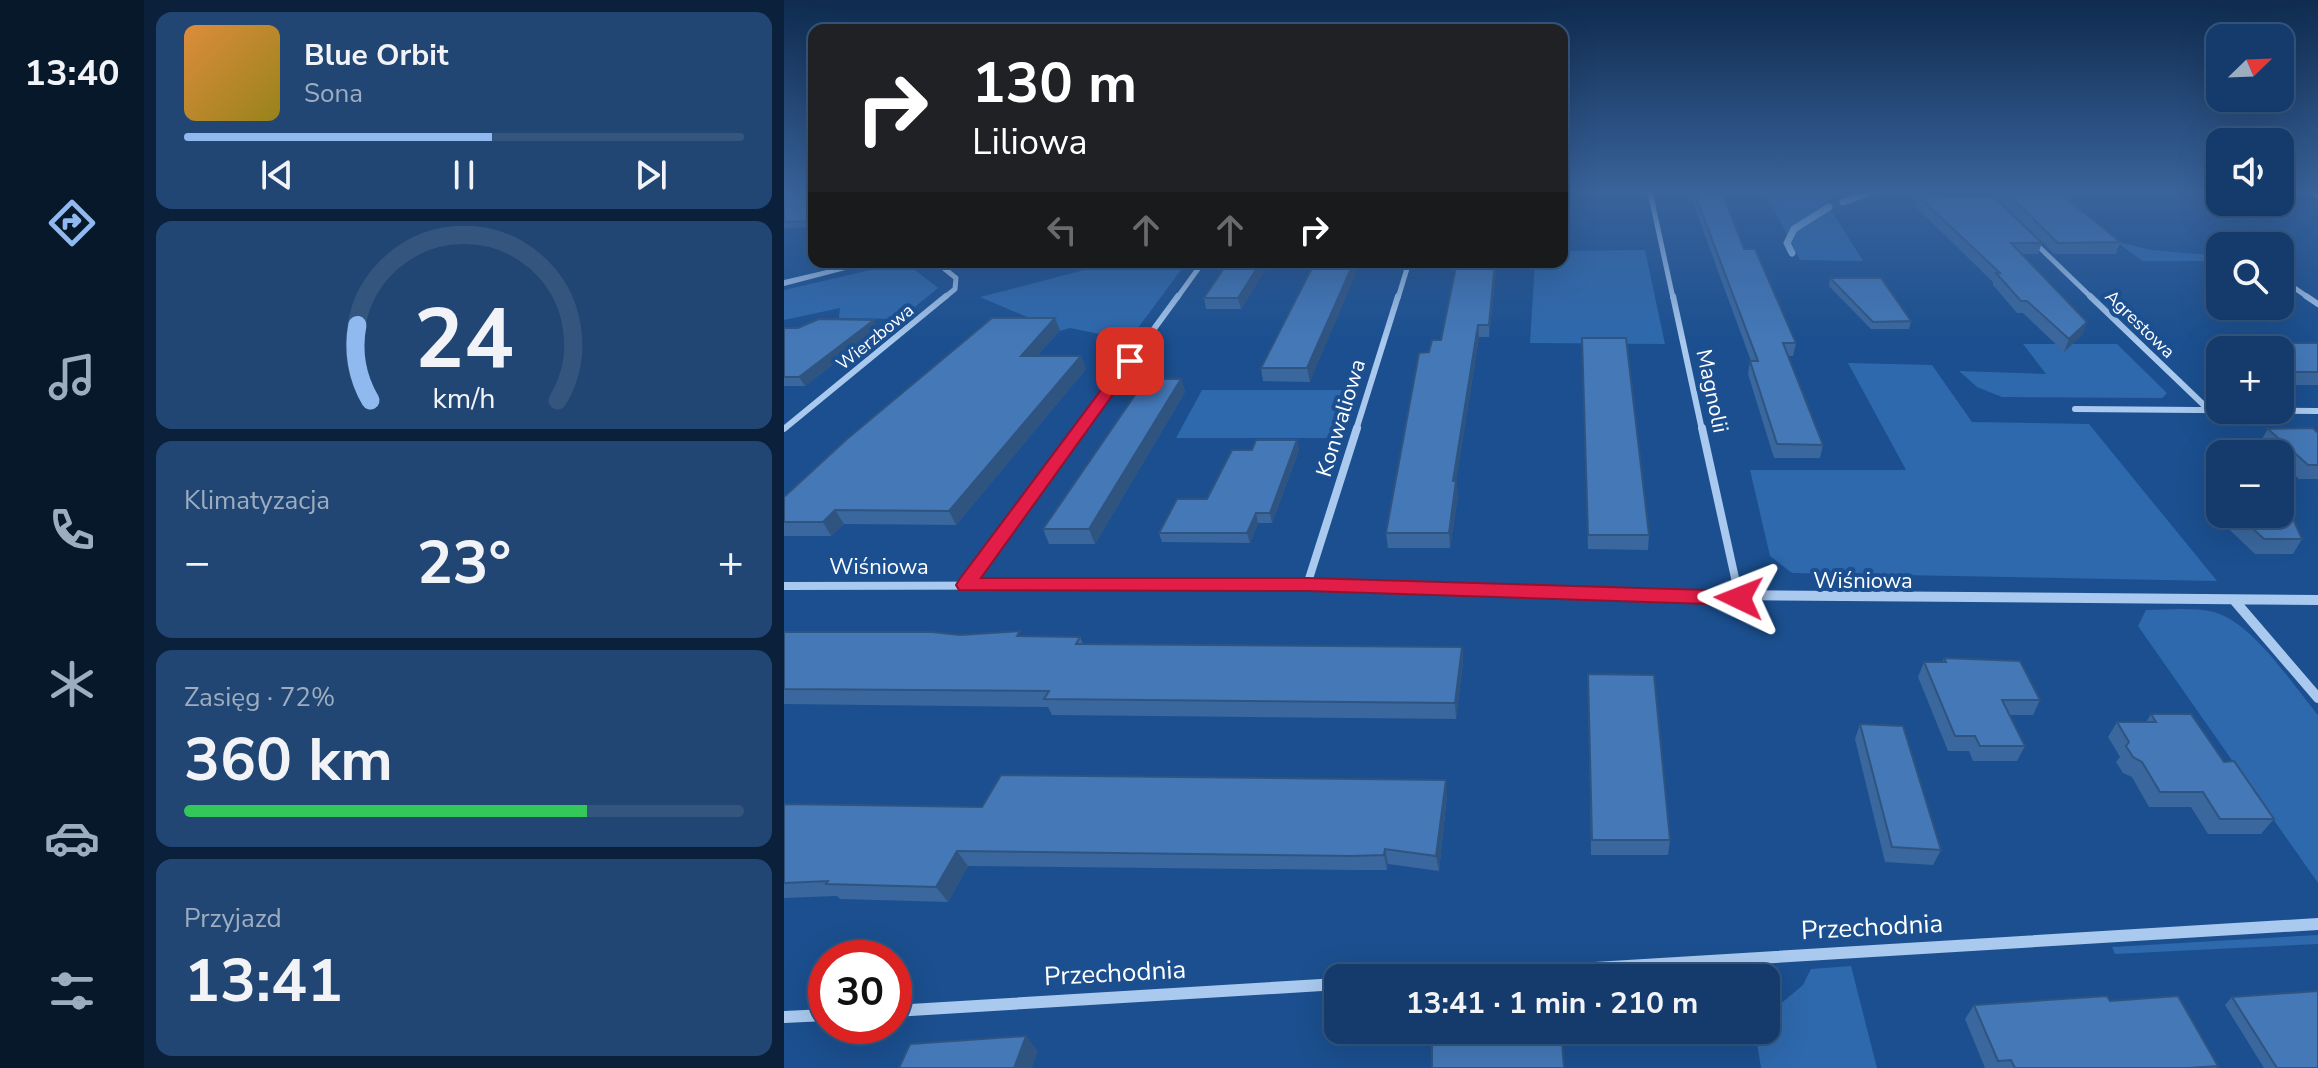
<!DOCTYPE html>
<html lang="pl">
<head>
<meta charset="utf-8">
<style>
  :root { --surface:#143b6b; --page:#214673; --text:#f1f3f6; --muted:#9dadc1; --line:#33557e; --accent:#90b9f0 }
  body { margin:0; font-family:"Nunito Sans",sans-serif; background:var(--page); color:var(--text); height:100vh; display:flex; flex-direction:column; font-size:30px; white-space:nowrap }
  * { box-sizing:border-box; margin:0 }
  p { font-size:26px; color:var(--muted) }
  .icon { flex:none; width:44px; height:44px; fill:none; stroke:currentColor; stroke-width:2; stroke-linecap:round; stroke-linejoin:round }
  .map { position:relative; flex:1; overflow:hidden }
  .panel { display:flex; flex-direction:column; gap:12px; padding:12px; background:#0b203b; width:640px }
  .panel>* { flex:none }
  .banner { position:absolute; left:24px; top:24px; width:760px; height:244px; border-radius:16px; box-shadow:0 8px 32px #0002,0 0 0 2px var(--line); background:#202124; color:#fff; overflow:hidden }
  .needle { width:52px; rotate:67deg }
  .controls { position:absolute; left:1422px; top:24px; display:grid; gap:16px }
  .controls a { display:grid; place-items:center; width:88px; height:88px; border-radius:16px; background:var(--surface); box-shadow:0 8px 32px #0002,0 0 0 2px var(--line); font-size:40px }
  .speed { position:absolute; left:24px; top:940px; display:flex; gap:16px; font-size:40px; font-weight:700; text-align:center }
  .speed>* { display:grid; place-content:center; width:104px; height:104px; border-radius:50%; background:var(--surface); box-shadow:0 8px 32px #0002,0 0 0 2px var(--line); line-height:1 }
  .speed .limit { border:12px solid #d22; background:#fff; color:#111 }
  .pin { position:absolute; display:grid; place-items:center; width:68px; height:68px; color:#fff; margin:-34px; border-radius:16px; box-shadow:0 4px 12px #0006 }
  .me { position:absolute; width:88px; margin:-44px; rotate:272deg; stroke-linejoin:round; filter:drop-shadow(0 0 6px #0008) }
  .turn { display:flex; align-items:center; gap:28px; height:168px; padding:0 32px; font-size:36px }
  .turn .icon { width:104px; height:104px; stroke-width:2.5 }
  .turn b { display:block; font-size:56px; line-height:68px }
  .lanes { display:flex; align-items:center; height:76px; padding:0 32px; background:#0003; justify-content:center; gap:40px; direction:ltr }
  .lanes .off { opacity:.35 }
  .big { font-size:60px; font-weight:700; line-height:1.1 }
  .panel .tile { flex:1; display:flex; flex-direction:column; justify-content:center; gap:12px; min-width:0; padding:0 28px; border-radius:16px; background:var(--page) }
  .panel .dial { align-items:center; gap:0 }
  .dial svg { height:208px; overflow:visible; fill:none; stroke:var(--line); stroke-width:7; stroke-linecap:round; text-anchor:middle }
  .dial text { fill:var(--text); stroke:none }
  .song { display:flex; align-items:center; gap:24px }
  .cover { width:96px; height:96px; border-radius:12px; background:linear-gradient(135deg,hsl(30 70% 55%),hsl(50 70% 35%)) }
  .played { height:8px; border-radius:4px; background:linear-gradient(90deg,var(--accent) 55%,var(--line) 55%) }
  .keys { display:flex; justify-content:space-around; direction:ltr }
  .heat { display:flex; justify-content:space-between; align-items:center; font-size:44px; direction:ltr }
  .charge { height:12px; border-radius:6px; background:linear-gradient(90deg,#34c759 72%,var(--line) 0) }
  .trip { position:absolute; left:540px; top:964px; width:456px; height:80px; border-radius:16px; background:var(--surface); box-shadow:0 8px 32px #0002,0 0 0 2px var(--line); font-weight:700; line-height:80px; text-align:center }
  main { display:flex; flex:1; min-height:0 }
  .dock { display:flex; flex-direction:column; width:144px; justify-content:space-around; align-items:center; background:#08182b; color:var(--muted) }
  .dock .icon { width:56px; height:56px }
  .dock .on { color:var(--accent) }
  .dock b { font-size:36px; color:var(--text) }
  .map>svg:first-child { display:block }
  .green { fill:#2e69ad }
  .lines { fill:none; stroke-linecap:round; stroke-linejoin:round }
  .stream { stroke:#9cc4f0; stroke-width:7 }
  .minor-far4 { stroke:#a9c9ee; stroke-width:5 }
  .minor-far3 { stroke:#a9c9ee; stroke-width:6 }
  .minor-far2 { stroke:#a9c9ee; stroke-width:8 }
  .minor-far1 { stroke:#a9c9ee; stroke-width:10 }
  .minor { stroke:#a9c9ee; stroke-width:12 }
  .tertiary { fill:#a9c9ee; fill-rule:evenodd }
  .wall { fill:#3a679d }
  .shaded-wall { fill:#305480 }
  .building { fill:#4478b7; stroke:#305480; stroke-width:2 }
  .route { fill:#e11d48; stroke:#92132f; stroke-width:2 }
  .labels { text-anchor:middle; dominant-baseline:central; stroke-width:8; stroke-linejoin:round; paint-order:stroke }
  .far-street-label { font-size:18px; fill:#fff; stroke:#1b4f8f }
  .street-label { font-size:22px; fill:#fff; stroke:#1b4f8f }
  .near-street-label { font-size:26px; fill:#fff; stroke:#1b4f8f }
</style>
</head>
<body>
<main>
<nav class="dock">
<b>13:40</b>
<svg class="icon on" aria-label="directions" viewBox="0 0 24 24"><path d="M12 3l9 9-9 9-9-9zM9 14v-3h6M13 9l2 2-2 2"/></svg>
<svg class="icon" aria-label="music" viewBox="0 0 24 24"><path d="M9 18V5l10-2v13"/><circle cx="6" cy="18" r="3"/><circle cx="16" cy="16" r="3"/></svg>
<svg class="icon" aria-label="phone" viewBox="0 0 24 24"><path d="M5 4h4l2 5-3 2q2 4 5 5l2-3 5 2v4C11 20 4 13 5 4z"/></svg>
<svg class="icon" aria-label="climate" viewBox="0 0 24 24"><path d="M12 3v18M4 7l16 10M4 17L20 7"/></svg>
<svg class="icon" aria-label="car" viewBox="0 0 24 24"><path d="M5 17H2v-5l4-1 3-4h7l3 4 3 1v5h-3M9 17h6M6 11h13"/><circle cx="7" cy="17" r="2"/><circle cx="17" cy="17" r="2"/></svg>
<svg class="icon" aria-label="filters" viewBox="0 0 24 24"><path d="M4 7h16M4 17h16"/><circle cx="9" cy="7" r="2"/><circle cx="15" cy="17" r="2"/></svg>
</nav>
<section class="panel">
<div class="tile">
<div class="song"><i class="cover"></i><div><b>Blue Orbit</b><p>Sona</p></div></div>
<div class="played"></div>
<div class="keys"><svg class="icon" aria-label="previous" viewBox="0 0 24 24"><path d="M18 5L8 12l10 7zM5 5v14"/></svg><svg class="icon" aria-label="pause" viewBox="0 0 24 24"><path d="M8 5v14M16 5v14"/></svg><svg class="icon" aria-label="next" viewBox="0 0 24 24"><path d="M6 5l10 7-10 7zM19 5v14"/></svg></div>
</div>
<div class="tile dial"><svg viewBox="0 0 100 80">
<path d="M14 69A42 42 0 1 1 86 69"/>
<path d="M14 69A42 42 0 0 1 9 40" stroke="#90b9f0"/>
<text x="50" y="56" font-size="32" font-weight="700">24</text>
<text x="50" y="72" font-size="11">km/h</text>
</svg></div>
<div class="tile"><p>Klimatyzacja</p>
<div class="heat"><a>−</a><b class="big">23°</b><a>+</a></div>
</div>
<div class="tile"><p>Zasięg · 72%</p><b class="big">360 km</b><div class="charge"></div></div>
<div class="tile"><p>Przyjazd</p><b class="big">13:41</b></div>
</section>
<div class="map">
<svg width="1534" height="1068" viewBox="0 0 1534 1068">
  <rect width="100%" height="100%" fill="#1b4f8f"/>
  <path class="green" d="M981,192h55l43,69 -63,-1z
    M1333,242l35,8 68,6v5h-78z
    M861,250l20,94 -135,-1 5,-81h27v-11z
    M121,262l33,26 -38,31 -61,-1 1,-10 -56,12v-30z
    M331,262h72l-58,78 -59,-12 -10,3 -80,-34z
    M1239,344h94l50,49 -5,5 -160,-1 -25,-10 -18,-16 87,3z
    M1064,363l84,2 40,57 117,2 128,157 -425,-8 -22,-17 -20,-86h156z
    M418,390h147l-16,48h-157z
    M1362,610c21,0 47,-3 68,2 39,11 78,72 104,103v168l-180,-257z
    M1534,935v9l-203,10 -3,-7z
    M1067,966l26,102h-116l-6,-38h11v-14l37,-31 8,-16z"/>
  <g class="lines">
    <path class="stream" d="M1059,202l28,-10
      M1008,253l-5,-10 7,-14 35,-22"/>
    <path class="minor-far4" d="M866,192l23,106
      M1528,192l6,4
      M1251,243l57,55
      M152,262l20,16 -1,11 -11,9
      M1499,280l26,18
      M393,298l26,-36
      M614,298l11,-36"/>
    <path class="minor-far3" d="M889,296l29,134
      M1306,296l119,114
      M1522,296l12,8
      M1291,409l243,2
      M0,429l162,-133
      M296,430l98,-134
      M572,430l42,-134"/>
    <path class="minor-far2" d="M918,428l37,168
      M182,585l115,-157
      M523,585l50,-157
      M0,586l523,-1 375,11"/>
    <path class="minor-far1" d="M832,594l702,6
      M954,594l1,4
      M1450,600l84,98"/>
    <path class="minor" d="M644,978l890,-54
      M110,1011l444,-27
      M0,1017l42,-2"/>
    <path class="tertiary" d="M77,262h15l-92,24v-6z"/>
  </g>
  <path class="wall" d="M0,192h30v35l-30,1z
    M905,192h33l22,57 52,94 -3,13h-5l35,89 -3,13h-46l-26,-84 2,-13h1z
    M1208,192h67l61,50 -4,12h-62z
    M1496,192h29l-2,3h-27z
    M1134,196l124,47 -4,11h-16l65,68 -5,13 -18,17 -41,-39h-6l-24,-28v-3l-77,-75z
    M444,262h42l-29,47h-35l-2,-11z
    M531,262l-5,120 -47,-1 -2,-13z
    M673,262h40l-8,75h-10l-23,144 2,14 -8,53h-62l-2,-15 43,-181 12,-12z
    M1046,278l81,43 -2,8h-38l-42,-43z
    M0,328l95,1 -74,57h-21z
    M276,330l-23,26h44l5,13 -130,156 -112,-1 -13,12h-47v-39z
    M798,338l67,197 -1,15 -60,-1z
    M1462,343h72v42h-38v-35h-38z
    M397,379l4,13 -90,152h-46l-6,-15z
    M1484,429l50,4v46h-19l-19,-18v-7h-8l-12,-12z
    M513,440l2,10 -27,73h-14l-8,20 -88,-1 -3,-9 48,-34 45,-49z
    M1436,505v9h60l22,25 -9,15h-38l-41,-39z
    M0,632l296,5 3,7 379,3 1,15 -7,57 -404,-4 -4,-8 -264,-3z
    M1160,658l96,42 -7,15h-23l15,31 -8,15h-44l-4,-10h-21l-30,-74 6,-15h18z
    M804,674l82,166 -2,15h-77z
    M1367,714l73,48 50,57 -13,15h-53l-17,-27h-42l-17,-30 -9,-4 -7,-11 4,-5 -12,-20 9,-15h29z
    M1076,724l81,126 -8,15 -48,-3 -30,-123z
    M663,795l-8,76 -51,-7 -1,6h-32l-387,-4 -20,36 -108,-3 -3,-3 -53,2v-94l198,3z
    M1448,997l86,71h-54l-39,-63z
    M1326,1001l108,65 -2,2h-231l-20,-49 9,-14z"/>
  <path class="shaded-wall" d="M477,262h9l-29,47 -3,-11z
    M570,262h7l-51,120 -3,-14z
    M711,262h2l-8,75v-12z
    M271,318l5,12 -34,38 -5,-12z
    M90,320l5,9 -74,57 -6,-9z
    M1303,322l-5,13 -18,17 5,-13z
    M694,325l1,12 -25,158 -1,-14z
    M297,356l5,13 -130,156 -7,-14z
    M397,379l4,13 -90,152 -6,-15z
    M513,440l2,10 -27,73 -2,-10z
    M672,481l2,14 -8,53 -1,-15z
    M51,510l9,14 -13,12 -8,-14z
    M472,513l2,10 -8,20 -3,-10z
    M678,647l1,15 -7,57 -1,-16z
    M662,780l1,15 -8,76 -3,-15z
    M601,849l3,15 -1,6 -3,-15z
    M173,851l11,15 -20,36 -12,-15z
    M242,1036l12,15 -6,17h-18z"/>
  <path class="building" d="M0,192h30v29l-30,1z
    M910,192h28l22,57h11l41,94h-13l40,102 -46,-1 -27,-83h8z
    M1222,192h53l61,50 -62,1z
    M1134,196l75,1 49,46h-31l76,79 -18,17 -42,-38h-6l-25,-28h4z
    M444,262h33l-23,36h-34z
    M531,262h39l-47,106h-46z
    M673,262h38l-6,63h-11l-25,156h3l-7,52h-63l33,-180 10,-1 3,-12h9z
    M1046,278h51l30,43 -38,1z
    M208,318h63l-34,38h60l-132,155 -114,-1 -12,12h-39v-25l63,-58z
    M35,319l55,1 -75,57h-15v-49h14z
    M798,338h44l23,197h-61z
    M1462,343h72v29h-35l-3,-2v-20h-25z
    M362,379h35l-92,150h-46z
    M1529,428l5,5v32h-10l-40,-36z
    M472,440h41l-27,73h-14l-9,20h-88l18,-34h30l25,-49h20z
    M1496,503l7,2 15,34h-38l-27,-25h43z
    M236,631l-3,5 63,1 -4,7 386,3 -7,56 -411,-4 5,-8 -265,-2v-57h148l28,3z
    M1160,658l76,3 20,39h-38l23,46h-45l-5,-10h-20l-31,-74h22z
    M804,674l66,1 16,165h-78z
    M1367,714h40l33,48 10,-1 40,58h-54l-17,-27h-43l-18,-30 -9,-5 -7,-11 3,-4 -12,-20h39z
    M1076,724l43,2 38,124 -49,-3z
    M217,775l445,5 -10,76 -51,-7 -1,6 -32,1 -395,-5 -21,36 -110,-3 2,-3 -44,2v-79l198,3z
    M1534,991v77h-41l-45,-71z
    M1323,996l3,5 68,-5 40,70 -29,2h-174l-4,-8 -13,1 -24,-56z
    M739,1030h38l3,38h-132v-24l91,-6z
    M242,1036l-12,32h-115l11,-24z"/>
  <linearGradient id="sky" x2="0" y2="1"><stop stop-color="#0f2b4f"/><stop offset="0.56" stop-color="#39639b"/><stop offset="1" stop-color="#39639b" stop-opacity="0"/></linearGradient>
  <rect width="1534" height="342" fill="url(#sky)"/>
  <path class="route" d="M341,358l12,3 -156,217h326l432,13 10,7 -10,7 -432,-14 -348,-1 -3,-5 3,-5z"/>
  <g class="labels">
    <g class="far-street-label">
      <text transform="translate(1356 324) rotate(44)">Agrestowa</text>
      <text transform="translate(91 337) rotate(-39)">Wierzbowa</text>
    </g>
    <g class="street-label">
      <text transform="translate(928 391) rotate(78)">Magnolii</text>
      <text transform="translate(557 418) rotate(-73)">Konwaliowa</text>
      <text x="95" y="567">Wiśniowa</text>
      <text x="1079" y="581">Wiśniowa</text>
    </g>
    <g class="near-street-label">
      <text transform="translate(1088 927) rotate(-3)">Przechodnia</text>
      <text transform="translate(331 973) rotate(-3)">Przechodnia</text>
    </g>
  </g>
</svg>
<div class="controls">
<a><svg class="needle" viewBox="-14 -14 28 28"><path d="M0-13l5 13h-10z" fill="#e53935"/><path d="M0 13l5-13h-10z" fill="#9dadc1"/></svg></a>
<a><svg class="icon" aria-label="sound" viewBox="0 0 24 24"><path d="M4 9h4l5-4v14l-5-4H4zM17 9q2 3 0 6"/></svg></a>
<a><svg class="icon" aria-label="search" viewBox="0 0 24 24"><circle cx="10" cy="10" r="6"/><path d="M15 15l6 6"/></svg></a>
<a>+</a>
<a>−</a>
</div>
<div class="speed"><div class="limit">30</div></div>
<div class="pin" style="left:346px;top:361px;background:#d93025"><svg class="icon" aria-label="arrive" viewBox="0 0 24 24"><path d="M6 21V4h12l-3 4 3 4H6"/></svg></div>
<svg class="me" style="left:955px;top:598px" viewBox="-20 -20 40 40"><path d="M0-17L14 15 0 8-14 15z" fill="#e11d48" stroke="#fff" stroke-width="4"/></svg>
<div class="trip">13:41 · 1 min · 210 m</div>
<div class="banner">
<div class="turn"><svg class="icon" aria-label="right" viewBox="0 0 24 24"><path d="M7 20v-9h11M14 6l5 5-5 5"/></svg><div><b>130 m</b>Liliowa</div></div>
<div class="lanes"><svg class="icon off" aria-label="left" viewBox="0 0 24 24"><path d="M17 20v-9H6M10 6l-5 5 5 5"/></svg><svg class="icon off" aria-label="ahead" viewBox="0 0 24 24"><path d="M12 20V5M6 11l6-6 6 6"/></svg><svg class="icon off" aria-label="ahead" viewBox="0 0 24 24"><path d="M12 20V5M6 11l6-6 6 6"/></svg><svg class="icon" aria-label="right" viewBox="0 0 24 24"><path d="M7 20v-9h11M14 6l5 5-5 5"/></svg></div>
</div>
</div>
</main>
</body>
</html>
